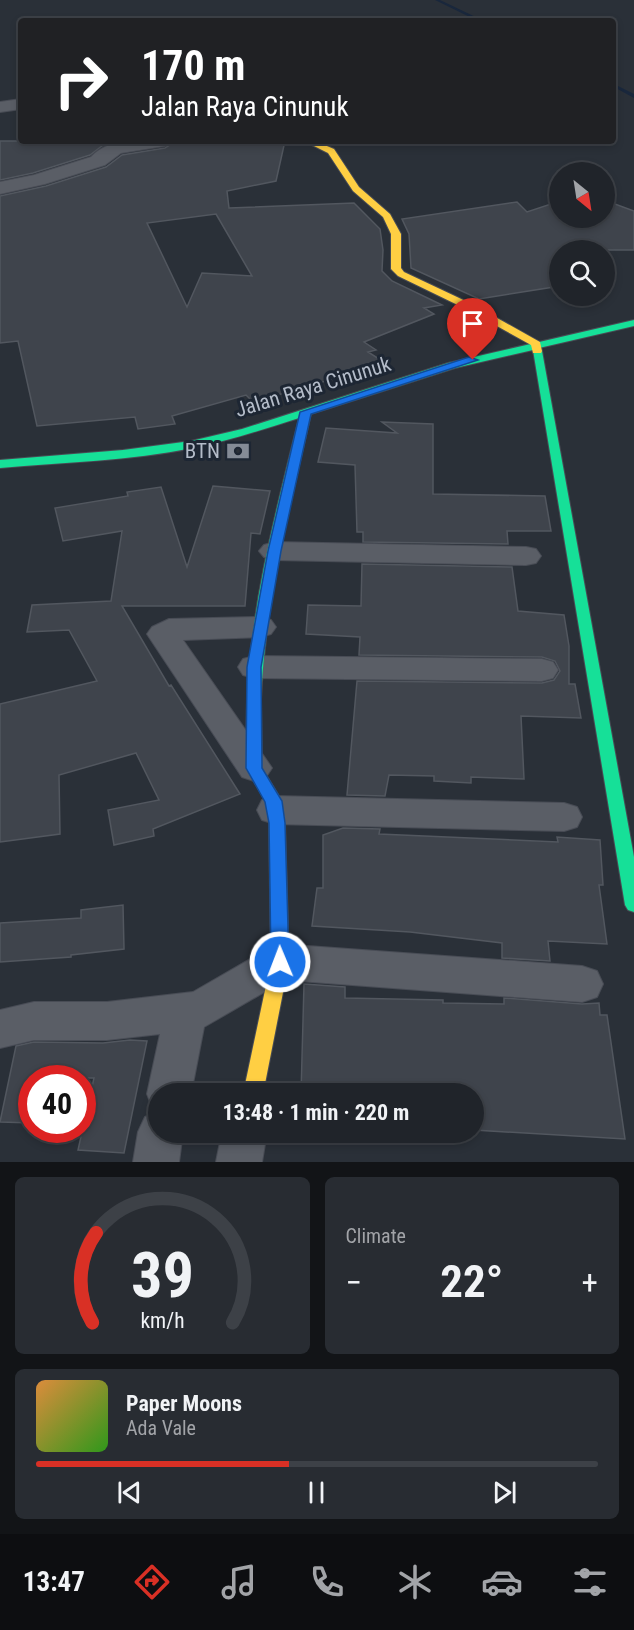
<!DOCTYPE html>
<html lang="en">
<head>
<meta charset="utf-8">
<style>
  :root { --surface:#20242a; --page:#282c32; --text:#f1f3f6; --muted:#a2a4a8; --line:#3d4147; --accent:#d93025 }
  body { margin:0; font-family:"Roboto Condensed",sans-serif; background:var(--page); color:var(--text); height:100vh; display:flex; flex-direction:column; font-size:22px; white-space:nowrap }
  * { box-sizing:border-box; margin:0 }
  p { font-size:20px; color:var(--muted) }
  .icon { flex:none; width:33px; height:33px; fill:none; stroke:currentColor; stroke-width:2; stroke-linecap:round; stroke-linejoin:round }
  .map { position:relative; height:1162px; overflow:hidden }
  .drawer { display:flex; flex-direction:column; gap:15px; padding:15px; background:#121417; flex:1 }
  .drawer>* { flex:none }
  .hud { position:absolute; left:18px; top:18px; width:598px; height:126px; border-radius:6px; box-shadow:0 3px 9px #0003,0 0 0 2px var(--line); background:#202124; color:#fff; overflow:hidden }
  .needle { width:39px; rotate:150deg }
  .tools { position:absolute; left:549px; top:162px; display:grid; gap:12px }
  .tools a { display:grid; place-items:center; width:66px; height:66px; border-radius:50%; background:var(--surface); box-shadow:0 3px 9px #0003,0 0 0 2px var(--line); font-size:30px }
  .speed { position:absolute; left:18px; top:1065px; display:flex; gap:12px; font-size:30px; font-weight:700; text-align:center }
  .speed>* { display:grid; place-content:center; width:78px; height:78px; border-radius:50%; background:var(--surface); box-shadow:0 3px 9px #0003,0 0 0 2px var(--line); line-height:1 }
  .speed .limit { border:9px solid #d22; background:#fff; color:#111 }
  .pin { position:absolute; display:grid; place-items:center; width:51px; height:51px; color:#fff; margin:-62px -26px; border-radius:50% 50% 50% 0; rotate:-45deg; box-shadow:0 0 6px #0007 }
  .pin .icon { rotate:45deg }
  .me { position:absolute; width:66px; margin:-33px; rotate:359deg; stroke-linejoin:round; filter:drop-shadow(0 0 4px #0008) }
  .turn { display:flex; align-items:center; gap:21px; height:126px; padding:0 24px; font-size:27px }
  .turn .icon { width:78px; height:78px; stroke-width:2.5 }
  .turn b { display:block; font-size:42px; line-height:51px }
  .big { font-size:45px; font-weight:700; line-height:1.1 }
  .drawer .tile { flex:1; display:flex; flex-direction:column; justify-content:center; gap:9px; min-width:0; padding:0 21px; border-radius:9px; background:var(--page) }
  .drawer .dial { align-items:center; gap:0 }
  .dial svg { height:156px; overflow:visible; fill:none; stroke:var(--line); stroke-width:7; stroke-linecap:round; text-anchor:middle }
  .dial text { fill:var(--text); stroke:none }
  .song { display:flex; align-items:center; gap:18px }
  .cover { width:72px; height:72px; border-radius:9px; background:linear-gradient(135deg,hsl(30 70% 55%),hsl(110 70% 35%)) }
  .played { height:6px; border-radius:3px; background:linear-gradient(90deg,var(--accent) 45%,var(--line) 45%) }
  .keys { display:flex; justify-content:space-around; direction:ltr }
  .heat { display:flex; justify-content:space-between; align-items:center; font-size:33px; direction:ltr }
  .drawer .tiles { flex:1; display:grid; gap:15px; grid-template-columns:1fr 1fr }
  .tile:last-child { grid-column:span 2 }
  .trip { position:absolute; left:148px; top:1083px; width:336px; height:60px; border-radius:30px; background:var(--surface); box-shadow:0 3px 9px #0003,0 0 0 2px var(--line); font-weight:700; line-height:60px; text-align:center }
  .tab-bar { display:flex; height:96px; justify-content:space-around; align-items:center; background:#0d0e11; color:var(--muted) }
  .tab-bar .icon { width:42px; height:42px }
  .tab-bar .current { color:var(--accent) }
  .tab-bar b { font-size:27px; color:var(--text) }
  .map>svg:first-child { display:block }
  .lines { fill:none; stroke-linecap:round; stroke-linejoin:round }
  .stream { fill:#19273c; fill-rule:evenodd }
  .building { fill:#3f444c; stroke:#52575f; stroke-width:1.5; fill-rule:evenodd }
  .street-casing { stroke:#484c55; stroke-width:2 }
  .fast-casing { stroke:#484c55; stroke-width:2 }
  .slow-casing { stroke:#484c55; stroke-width:2 }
  .street { fill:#5a5e66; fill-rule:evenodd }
  .fast { fill:#16e098; fill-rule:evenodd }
  .slow { fill:#ffcf43; fill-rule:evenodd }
  .route { fill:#1a73e8; stroke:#114b97; stroke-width:1.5 }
  .labels { text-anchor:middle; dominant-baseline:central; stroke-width:6; stroke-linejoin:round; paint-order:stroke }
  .street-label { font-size:21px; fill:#b4bcc9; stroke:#1d2633 }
  .poi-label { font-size:21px; fill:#b4bcc9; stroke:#1d2633; text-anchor:end }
</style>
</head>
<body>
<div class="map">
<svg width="634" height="1162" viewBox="0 0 634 1162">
  <rect width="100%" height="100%" fill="#2a3038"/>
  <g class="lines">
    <path class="stream" d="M435,0h5l44,21h-6z
      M614,84l20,10v4l-20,-11z"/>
  </g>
  <path class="building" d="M0,141h115l-13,5 -12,9 -57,18 -33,7z
    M176,141h109l-9,40 -49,10 2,17 125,-5 26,26 3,21 -1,21 10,10 50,24 -18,3 10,6 -70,28 12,8 -8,2 16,10 -34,12 -97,28 -7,-7 -74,21 3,8 -37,5 -3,-12 -98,9 -19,-85 -18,2v-147l46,-10 60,-19 16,-12 43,-7zM216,214l36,62 -50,-3 -15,34 -40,-84z
    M604,200l30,11v39h-74v36l-81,13 -68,-31 -2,-34 -7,-15 115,-17 10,10 33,-11v17h44z
    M382,422l51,2v70l112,2 6,35h-44l1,13 -145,-2v-10h-6l-2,-67 -37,-3 8,-34 71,5z
    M213,486l57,5 -10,43 -9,-1 -6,73h-123l47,80 2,-1 69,109 -87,35 1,7 -40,9 -6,-35 51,-10 -23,-47 -77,22 1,59 -60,8v-138l97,-23 -28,-51 -42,2 5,-27 79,-4 11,-70 -59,10 -8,-33 73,-12 -1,-4 34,-5 26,80z
    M362,564l150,3 6,44 46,4 5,31v38h6l6,34 -60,-2 3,63 -53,-2v6l-37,-2v-5l-45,-1 -4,21 -38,-1 10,-114 185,2 12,-3 6,-9 -5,-10 -13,-4 -183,-2 1,-18 -54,-3 2,-29 53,1z
    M343,828l37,1 -1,5 179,8 -1,-5 43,3 3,45h-4l8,59 -59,-3 2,20 -48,-3v-15l-92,-11 -98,-6 5,-38h6v-53z
    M123,905l1,44 -53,6v2l-71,5v-39l81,-5v-8z
    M304,984l41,3v11l98,2v3l61,1v-6l78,6 17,-1 1,12h7l18,124 -151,-9v-36h-173z
    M130,1040l17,1 -23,112 -46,-3 16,-72h-62v45l-32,-1 16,-76 18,-4 69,1z"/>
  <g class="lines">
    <g class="street-casing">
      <path id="street" d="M21,99v10l-21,3v-10z
        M127,141h47l-9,5 -44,7 -16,12 -60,19 -45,10v-12l34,-7 57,-18c10,-11 22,-14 36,-16z
        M274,542l252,5 10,2 5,7 -5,7 -10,2 -252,-5 -10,-3 -5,-6 5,-6z
        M260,617l11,3 5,7 -5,7 -11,3 -77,3 89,128 -6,9 -12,4 -12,-4 -95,-143 5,-7 17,-8z
        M254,656l288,3 11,3 5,8 -5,8 -11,3 -288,-3 -11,-3 -5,-8 5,-8z
        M275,796l289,7 13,4 5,10 -5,10 -13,4 -289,-7 -13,-4 -5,-10 5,-10z
        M280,944l302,22 15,5 6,13 -6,13 -15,5 -297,-22 -81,47 -13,67h-32v17l-6,-2 -6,-15 13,-60 -53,6h-73l-34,8v-38l34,-8h73l86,-10 73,-42z
        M159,1111v21h24l-4,30h-46l5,-30 7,-15z
        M222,1132h45l-5,30h-46z"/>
    </g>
    <g class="fast-casing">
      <path id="fast" d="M634,320v6l-95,22 3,3 92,506v55l-6,-2 -3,-5 -92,-555 -78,18 -144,46c-22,95 -46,188 -50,286l-2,4h-10l-2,-4c4,-97 29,-189 52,-282 -35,11 -70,23 -106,30 -63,13 -129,14 -193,20v-8l123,-10 68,-9 51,-12 206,-66z"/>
    </g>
    <g class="slow-casing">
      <path id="slow" d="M304,141h11l19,8 25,38 31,27 11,20v34l3,4 70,33 66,37 2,9 -1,2h-8l-2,-8 -65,-36 -68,-33 -7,-7v-35l-8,-17 -30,-26 -25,-38z
        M254,695l5,1 2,4 1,68 20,33 3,22 4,139 -26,132h-20l28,-132 -2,-139 -3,-21 -20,-34 1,-68 2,-4z"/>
    </g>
    <use href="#street" class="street"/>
    <use href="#fast" class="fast"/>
    <use href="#slow" class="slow"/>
  </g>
  <path class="route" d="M469,357l9,3 -167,54 -30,137 -20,116 1,101 20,33 3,22 4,139 -2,5 -7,3 -6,-3 -3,-5 -2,-139 -4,-21 -19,-34 1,-101 21,-116 32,-139z"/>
  <defs>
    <g id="bank-bare" transform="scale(1.8)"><path d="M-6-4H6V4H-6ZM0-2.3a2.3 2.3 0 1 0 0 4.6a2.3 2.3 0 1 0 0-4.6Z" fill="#848b96" stroke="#1d2633" stroke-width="2.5" paint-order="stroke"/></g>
  </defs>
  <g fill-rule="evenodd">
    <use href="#bank-bare" x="238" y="451"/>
  </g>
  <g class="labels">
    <g class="street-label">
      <text transform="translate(313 387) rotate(-17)">Jalan Raya Cinunuk</text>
    </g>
    <g class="poi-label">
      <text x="220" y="451">BTN</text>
    </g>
  </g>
</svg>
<div class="tools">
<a><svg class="needle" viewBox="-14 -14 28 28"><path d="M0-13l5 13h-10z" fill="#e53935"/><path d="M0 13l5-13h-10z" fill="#a2a4a8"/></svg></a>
<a><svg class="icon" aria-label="search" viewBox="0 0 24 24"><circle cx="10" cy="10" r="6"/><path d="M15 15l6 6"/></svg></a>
</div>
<div class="speed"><div class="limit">40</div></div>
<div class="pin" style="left:473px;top:360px;background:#d93025"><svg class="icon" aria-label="arrive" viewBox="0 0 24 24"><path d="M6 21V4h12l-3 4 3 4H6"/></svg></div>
<svg class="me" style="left:280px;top:962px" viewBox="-20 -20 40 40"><circle r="17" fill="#1a73e8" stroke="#fff" stroke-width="3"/><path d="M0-11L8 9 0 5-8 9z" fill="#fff"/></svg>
<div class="trip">13:48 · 1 min · 220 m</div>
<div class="hud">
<div class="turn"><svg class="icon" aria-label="right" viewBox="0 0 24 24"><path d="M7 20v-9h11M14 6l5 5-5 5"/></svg><div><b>170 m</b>Jalan Raya Cinunuk</div></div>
</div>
</div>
<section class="drawer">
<div class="tiles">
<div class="tile dial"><svg viewBox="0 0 100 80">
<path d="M14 69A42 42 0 1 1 86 69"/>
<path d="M14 69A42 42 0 0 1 16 23" stroke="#d93025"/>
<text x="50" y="56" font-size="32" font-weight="700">39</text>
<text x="50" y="72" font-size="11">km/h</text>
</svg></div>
<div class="tile"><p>Climate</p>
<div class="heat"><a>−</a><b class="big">22°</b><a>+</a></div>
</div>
<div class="tile">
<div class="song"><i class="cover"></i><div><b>Paper Moons</b><p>Ada Vale</p></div></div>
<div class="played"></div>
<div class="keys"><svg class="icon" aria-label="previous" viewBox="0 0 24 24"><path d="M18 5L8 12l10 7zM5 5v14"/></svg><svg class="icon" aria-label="pause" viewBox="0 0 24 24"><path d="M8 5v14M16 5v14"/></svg><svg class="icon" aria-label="next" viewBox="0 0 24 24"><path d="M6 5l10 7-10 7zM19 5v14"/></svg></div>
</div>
</div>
</section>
<nav class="tab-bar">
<b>13:47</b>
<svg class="icon current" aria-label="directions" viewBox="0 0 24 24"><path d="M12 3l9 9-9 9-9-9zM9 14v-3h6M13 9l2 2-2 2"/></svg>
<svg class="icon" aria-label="music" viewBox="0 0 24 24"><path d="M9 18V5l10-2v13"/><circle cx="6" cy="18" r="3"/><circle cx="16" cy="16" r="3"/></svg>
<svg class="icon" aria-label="phone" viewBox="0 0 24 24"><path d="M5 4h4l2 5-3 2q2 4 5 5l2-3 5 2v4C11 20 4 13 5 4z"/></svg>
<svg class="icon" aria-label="climate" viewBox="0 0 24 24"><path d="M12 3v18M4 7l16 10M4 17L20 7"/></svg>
<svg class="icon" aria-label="car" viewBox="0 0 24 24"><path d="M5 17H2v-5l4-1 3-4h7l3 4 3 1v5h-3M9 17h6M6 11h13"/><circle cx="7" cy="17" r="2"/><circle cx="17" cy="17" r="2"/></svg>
<svg class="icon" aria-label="filters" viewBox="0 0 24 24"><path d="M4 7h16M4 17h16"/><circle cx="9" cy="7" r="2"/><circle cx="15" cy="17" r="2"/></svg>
</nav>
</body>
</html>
